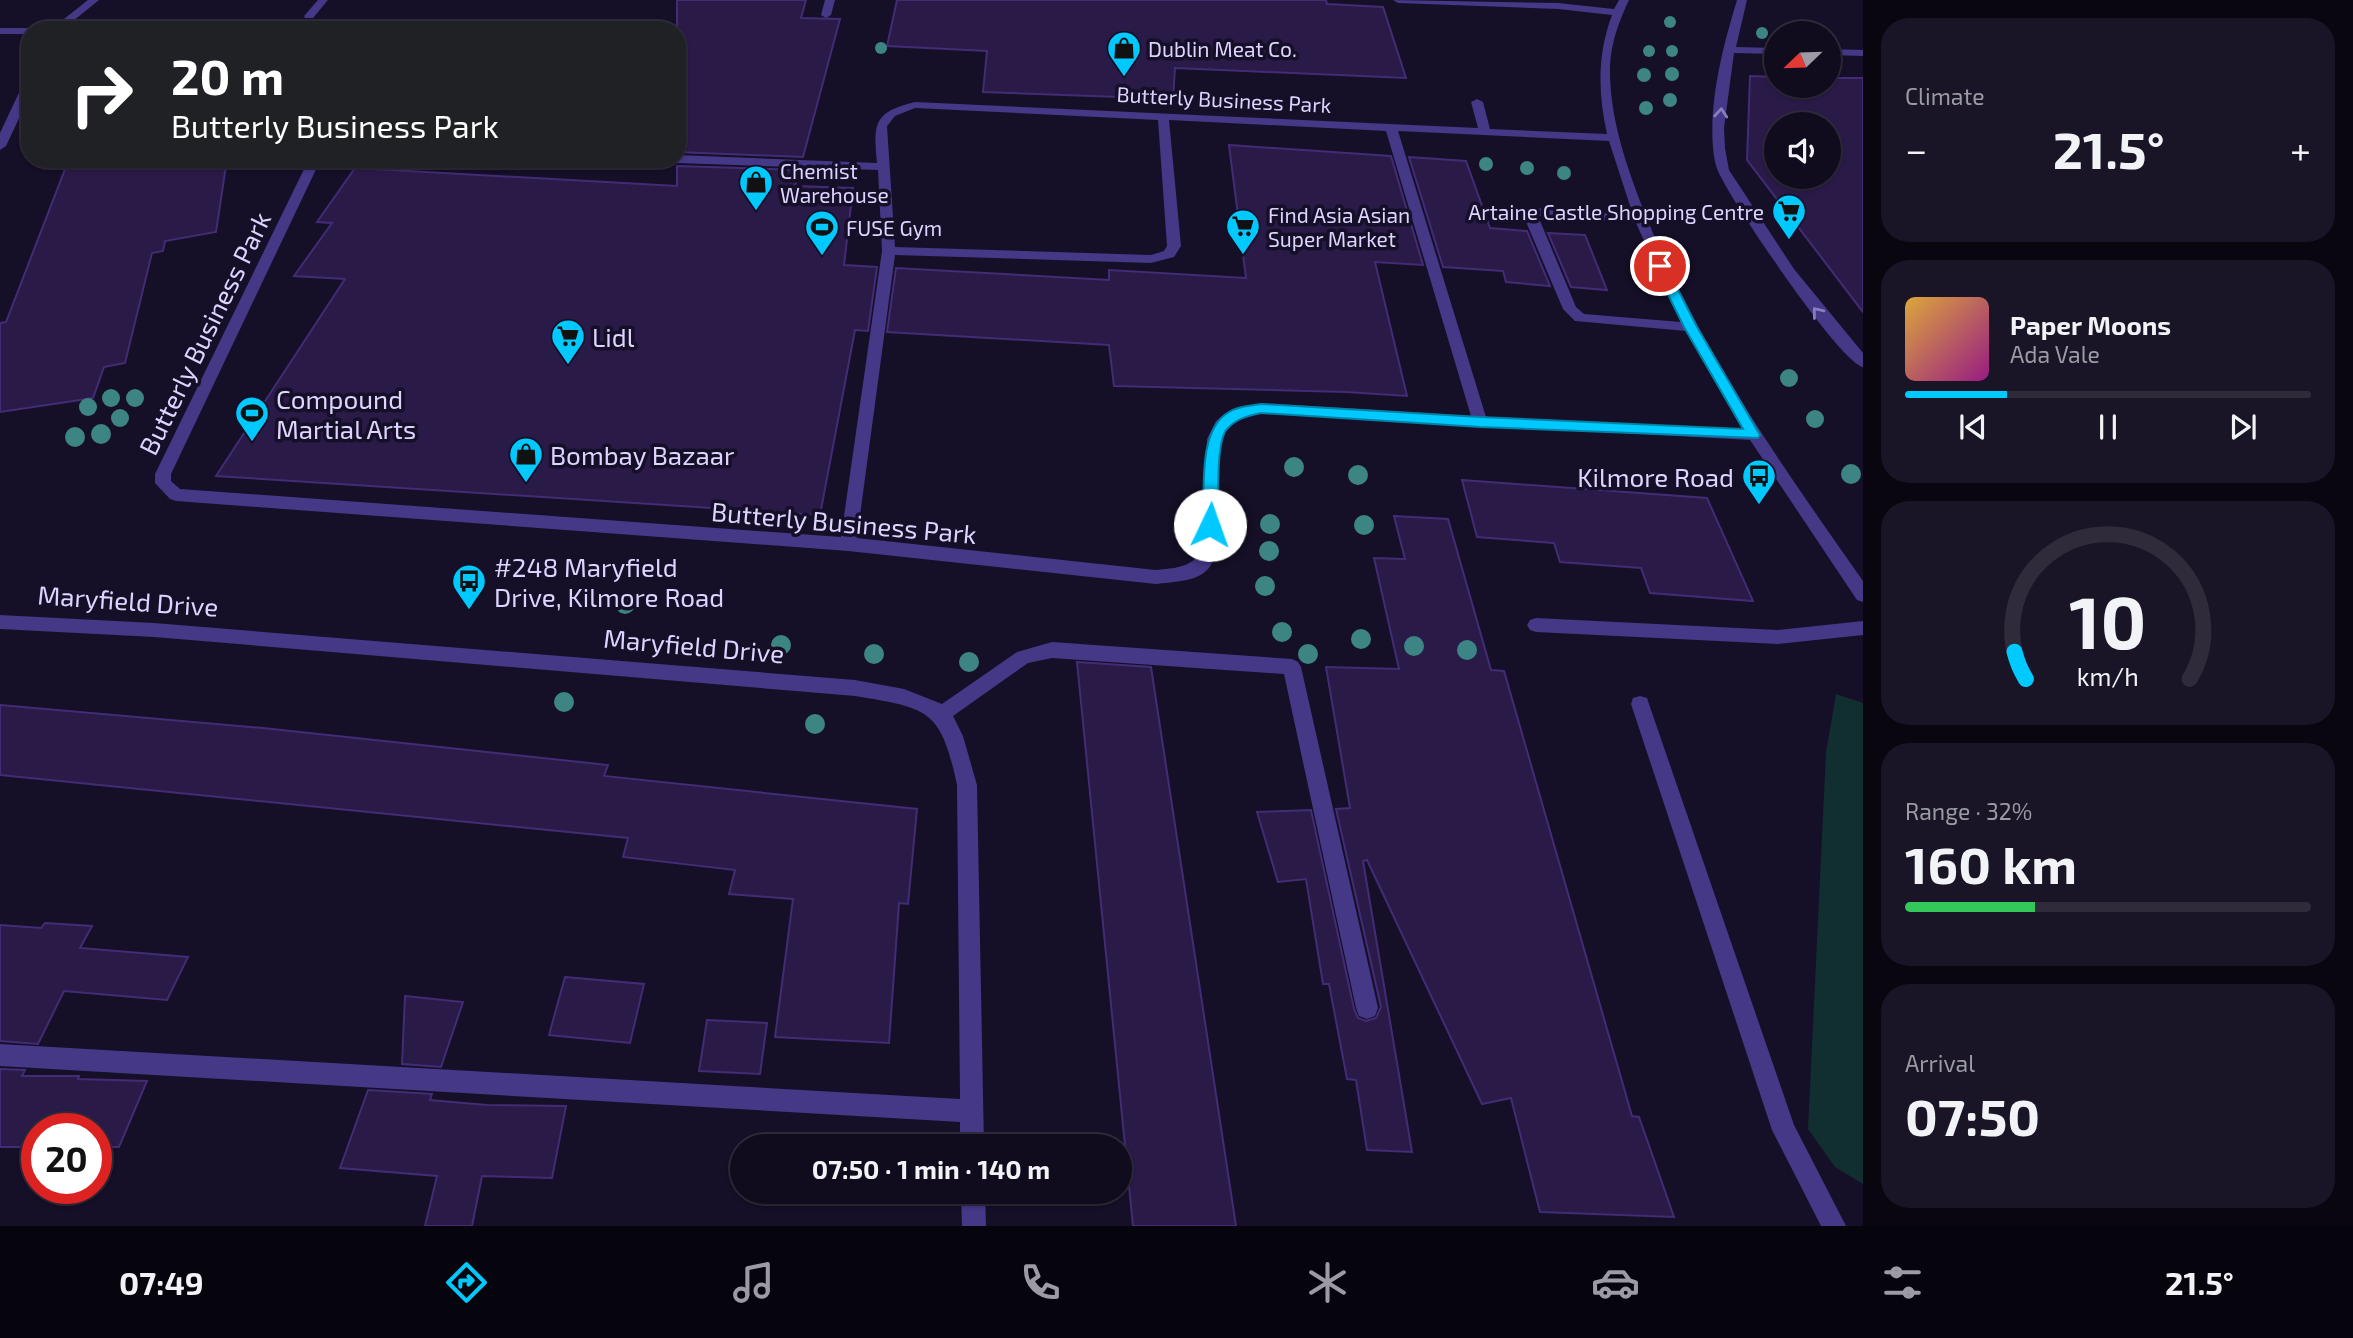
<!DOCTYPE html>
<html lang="en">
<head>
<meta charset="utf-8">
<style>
  :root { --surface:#100b1d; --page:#191426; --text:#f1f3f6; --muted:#9c9ba4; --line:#302b3b; --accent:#00c9ff }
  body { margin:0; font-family:"Exo 2",sans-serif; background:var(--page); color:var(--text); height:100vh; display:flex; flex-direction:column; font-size:26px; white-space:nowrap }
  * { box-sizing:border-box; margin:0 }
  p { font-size:23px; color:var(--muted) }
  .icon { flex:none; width:38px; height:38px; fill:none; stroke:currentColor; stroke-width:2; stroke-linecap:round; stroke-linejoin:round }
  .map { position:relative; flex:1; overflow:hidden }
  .drawer { display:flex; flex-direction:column; gap:18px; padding:18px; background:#090610; width:490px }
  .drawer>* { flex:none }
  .top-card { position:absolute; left:21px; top:21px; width:665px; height:147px; border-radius:28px; box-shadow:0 2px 5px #0004,0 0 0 2px var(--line); background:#202124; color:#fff; overflow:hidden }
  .needle { width:46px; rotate:247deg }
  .controls { position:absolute; left:1764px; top:21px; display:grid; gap:14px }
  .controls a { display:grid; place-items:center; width:77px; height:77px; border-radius:50%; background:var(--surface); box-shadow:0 2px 5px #0004,0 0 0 2px var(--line); font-size:35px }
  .speed { position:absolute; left:21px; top:1113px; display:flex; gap:14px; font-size:35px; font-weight:700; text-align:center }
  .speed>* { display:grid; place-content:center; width:91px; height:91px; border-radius:50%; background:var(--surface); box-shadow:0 2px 5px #0004,0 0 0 2px var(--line); line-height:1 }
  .speed .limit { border:10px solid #d22; background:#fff; color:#111 }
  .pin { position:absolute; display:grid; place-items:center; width:60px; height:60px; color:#fff; margin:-30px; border:4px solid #fff; border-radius:50%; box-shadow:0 2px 7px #0007 }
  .me { position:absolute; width:77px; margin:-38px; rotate:3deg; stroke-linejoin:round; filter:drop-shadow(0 0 5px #0008) }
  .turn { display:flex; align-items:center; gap:24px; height:147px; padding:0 35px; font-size:32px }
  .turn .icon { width:91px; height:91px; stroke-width:2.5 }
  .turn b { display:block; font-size:49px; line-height:60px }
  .big { font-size:52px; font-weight:700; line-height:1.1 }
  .drawer .tile { flex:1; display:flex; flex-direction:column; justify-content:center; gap:10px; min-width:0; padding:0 24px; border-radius:28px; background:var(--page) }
  .drawer .dial { align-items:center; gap:0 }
  .dial svg { height:182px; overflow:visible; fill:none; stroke:var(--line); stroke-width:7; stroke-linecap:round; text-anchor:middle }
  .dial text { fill:var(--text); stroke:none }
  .song { display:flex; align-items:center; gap:21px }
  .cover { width:84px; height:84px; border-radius:10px; background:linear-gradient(135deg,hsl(40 70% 55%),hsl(310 70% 35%)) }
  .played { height:7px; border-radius:4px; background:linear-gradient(90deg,var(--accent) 25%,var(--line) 25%) }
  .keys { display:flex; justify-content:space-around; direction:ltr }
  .heat { display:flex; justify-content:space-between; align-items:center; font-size:38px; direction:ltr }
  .charge { height:10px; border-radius:5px; background:linear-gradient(90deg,#34c759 32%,var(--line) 0) }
  .trip { position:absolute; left:730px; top:1134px; width:402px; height:70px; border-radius:35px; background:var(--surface); box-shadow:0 2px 5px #0004,0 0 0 2px var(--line); font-weight:700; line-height:70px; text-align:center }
  .tabs { display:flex; height:112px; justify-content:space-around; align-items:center; background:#06040c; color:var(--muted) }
  .tabs .icon { width:49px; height:49px }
  .tabs .selected { color:var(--accent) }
  .tabs b { font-size:32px; color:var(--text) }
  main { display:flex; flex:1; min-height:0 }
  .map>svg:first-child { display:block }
  .green { fill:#112e31 }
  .building { fill:#291a48; stroke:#422c75; stroke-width:2; fill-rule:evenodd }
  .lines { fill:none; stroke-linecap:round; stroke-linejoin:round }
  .minor { fill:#443887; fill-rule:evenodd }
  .tree { fill:#3d8484 }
  .oneway { stroke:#897ebd }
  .route { fill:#00c9ff; stroke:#0083a6; stroke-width:2 }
  .labels { text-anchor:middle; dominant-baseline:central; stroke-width:7; stroke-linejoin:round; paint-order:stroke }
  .far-poi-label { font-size:21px; fill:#ded4ff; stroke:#150f27; text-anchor:start }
  .far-street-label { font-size:21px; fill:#ded4ff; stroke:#150f27 }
  .street-label { font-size:26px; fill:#ded4ff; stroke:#150f27 }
  .poi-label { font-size:26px; fill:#ded4ff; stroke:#150f27; text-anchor:start }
</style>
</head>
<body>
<main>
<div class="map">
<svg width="1863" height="1226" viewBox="0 0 1863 1226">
  <rect width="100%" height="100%" fill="#150f27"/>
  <path class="green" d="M1836,694l27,9v481l-28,-17 -27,-38 18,-377z"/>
  <path class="building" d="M677,0h129l-5,18 39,1 -37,138 -126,-5z
    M897,0h429l1,4 56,3 23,71 -231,-10 -2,31 -190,-7 4,-41 -100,-5z
    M1750,76l26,1v9h53v-8h34v234l-116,-152zM1776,124h53v53h-53z
    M1229,145l162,11 32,109 -48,-3 32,134 -61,-4 -232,-6 -5,-41 -222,-13 9,-64 213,12v-10l137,8z
    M1409,157l57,4 24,67 37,3 23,55 -44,-4 -3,-11 -60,-4z
    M69,159h158l-11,73 -51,9 -2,10 -11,2 -27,110 -21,4 -11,31 -93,14v-89l6,-1z
    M677,166l122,4 -4,16 58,2 -9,77 33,2 -9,64 -13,-1 -35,185 -604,-39 129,-197 -51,-3 38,-53 -15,-1 38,-54 322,18z
    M1548,233l37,2 22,55 -36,-3z
    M1462,480l245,18 46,103 -103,-8 -9,-25 -81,-6 -6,-19 -77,-6z
    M1394,516l54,3 43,151 13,1 128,445 7,1 35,100 -134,-5 -29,-114 -29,6 -115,-244 -4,1 49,291 -45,-2 -11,-70 -9,-1 -18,-95h-6l-17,-105 -28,3 -21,-70 54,-2 43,199 4,9 8,3 10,-3 5,-11 -45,-198 14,-1 -24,-141 73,2 -25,-111 31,1z
    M1077,662l74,5 85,559h-103z
    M0,705l263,23 345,37 -4,11 313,33 -9,95 -9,-1 -10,140 -114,-6 18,-138 -64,-5 6,-24 -112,-13 5,-19 -628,-63z
    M45,923l47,3 -12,22 108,9 -21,43 -103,-9 -26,53 -38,-3v-116l41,3z
    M565,977l79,7 -14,59 -81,-8z
    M405,996l58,6 -22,65 -39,-3z
    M707,1020l60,3 -7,51 -61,-3z
    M0,1069l25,1 -3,6h57l-1,3 69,2 -28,66h-23v-18h-59v18h-37z
    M368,1090l64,4 -2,6 57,5 79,1 -14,72 -70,-2 -10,50h-47l12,-50 -97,-8z"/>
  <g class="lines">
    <path class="minor" d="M88,0h11l-37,30h-12z
      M318,0h10l-15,18h-8l-1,-2z
      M825,0h10l-4,15 -5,3 -5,-3z
      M1393,0l165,3 56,6 5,-9h10c-10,21 -18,43 -19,66 -1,50 16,99 34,145 53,135 136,252 219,370v21l-6,-2 -107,-160 -489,-27c-11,3 -26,5 -34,15 -21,29 5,117 -20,142 -11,12 -36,12 -51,14l-308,-33 -672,-50 -6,-2 -15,-16v-9l154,-315h12l-150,315v7l9,8 661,48 41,-286 -4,-81 -201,-7 -6,-4h6v-4l200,8c-4,-40 -3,-51 38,-61l563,26 -7,-26 6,-3 6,3 7,27 117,5c-9,-41 -10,-79 5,-119l-54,-6 -160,-6zM915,108l243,12 9,126 -3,5 -13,4 -256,-8 -8,-121 8,-10zM1169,120l217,11 85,285 -210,-13 -35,10 -10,8 -9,18 -6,113c-10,16 -27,16 -45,18l-299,-32 38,-283 256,8 23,-6 7,-11zM1398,131l211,10 24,74 -98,-7 -11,9 39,92 12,12 111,10 57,98 -257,-12zM1538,216l98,7 45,99 -97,-8 -8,-7z
      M1737,0h10l-11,47 40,1v6l-42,-1 -10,75 1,20 4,22 65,99 69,84v14c-25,-7 -126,-158 -141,-188 -6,-10 -8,-20 -9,-31 -4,-48 10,-102 24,-148z
      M0,28h30l4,2h-4v4h-30z
      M1829,49l34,1v6l-34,-1z
      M30,79v16l-24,51 -6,4v-17l24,-51z
      M0,615l154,8 701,57 49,9 38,15 75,-52 35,-10 240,17 6,3 3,5 77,341 -3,8 -8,3 -8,-3 -3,-8 -72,-334 -232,-16 -24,5 -75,53 10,20 14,49 7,361h-24v-24l-960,-56v-22l960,55 -3,-314c-16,-76 -29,-77 -102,-89l-701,-59 -154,-8z
      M1536,618l242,12 85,-9v14l-85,9 -242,-12 -6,-2 -3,-5 3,-5z
      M1640,696l7,2 2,6 145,421 52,101h-25l-49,-96 -141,-426 2,-6z
      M961,1192h24l1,34h-24z"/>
  </g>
  <g class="tree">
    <circle cx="1670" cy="22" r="6"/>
    <circle cx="1762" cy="33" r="6"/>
    <circle cx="881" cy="48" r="6"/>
    <circle cx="1649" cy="51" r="6"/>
    <circle cx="1672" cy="51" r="6"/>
    <circle cx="1672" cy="74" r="7"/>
    <circle cx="1644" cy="75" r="7"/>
    <circle cx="1670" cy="100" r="7"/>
    <circle cx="1646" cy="108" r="7"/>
    <circle cx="1486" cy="164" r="7"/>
    <circle cx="1527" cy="168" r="7"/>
    <circle cx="1564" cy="173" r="7"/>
    <circle cx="1789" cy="378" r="9"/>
    <circle cx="111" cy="398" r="9"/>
    <circle cx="135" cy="398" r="9"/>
    <circle cx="88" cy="407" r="9"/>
    <circle cx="120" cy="418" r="9"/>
    <circle cx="1815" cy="419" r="9"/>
    <circle cx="101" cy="434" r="10"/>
    <circle cx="75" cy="437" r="10"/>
    <circle cx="1294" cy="467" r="10"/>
    <circle cx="1851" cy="474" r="10"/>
    <circle cx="1358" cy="475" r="10"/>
    <circle cx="1270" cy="524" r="10"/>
    <circle cx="1364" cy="525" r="10"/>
    <circle cx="1269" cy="551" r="10"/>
    <circle cx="1265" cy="586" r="10"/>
    <circle cx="625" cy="604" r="10"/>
    <circle cx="1282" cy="632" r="10"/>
    <circle cx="1361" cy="639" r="10"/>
    <circle cx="781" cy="645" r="10"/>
    <circle cx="1414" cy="646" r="10"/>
    <circle cx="1467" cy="650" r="10"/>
    <circle cx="874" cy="654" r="10"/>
    <circle cx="1308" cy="654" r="10"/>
    <circle cx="969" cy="662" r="10"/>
    <circle cx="564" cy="702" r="10"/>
    <circle cx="815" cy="724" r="10"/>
  </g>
  <defs><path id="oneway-chevron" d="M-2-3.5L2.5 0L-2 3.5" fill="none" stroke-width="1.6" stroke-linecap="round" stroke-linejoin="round" transform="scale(1.75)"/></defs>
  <g class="oneway">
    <use href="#oneway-chevron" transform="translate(1721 113) rotate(-85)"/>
    <use href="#oneway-chevron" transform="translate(1817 312) rotate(-129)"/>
  </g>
  <path class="route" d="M1660,263l6,3 31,61 63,108 -2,3 -278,-11 -219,-14c-13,3 -24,5 -34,16 -12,13 -8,76 -9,96l-2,4h-11l-2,-4c2,-33 -6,-95 26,-113 9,-6 22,-6 32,-8l219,13 263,12 -59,-102 -30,-61z"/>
  <defs>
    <g id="shop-pin" transform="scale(1.75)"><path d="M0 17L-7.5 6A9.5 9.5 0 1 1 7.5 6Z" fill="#00c9ff" stroke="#150f27"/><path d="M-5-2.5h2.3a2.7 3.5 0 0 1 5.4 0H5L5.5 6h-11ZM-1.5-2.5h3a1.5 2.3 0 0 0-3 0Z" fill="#111"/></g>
    <g id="supermarket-pin" transform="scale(1.75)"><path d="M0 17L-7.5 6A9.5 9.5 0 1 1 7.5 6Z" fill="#00c9ff" stroke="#150f27"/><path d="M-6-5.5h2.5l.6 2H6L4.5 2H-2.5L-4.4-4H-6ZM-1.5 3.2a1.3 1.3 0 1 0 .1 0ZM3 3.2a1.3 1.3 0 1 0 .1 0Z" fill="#111"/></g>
    <g id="stadium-pin" transform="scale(1.75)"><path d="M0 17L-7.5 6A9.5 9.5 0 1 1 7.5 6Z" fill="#00c9ff" stroke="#150f27"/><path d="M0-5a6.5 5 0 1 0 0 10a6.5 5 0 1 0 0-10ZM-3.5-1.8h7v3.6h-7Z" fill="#111"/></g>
    <g id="bus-pin" transform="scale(1.75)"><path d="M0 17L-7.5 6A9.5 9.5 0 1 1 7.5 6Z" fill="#00c9ff" stroke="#150f27"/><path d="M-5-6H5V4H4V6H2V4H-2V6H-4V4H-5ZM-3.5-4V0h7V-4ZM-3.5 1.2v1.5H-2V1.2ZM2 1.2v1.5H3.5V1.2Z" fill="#111"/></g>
  </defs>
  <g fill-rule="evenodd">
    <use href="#shop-pin" x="1124" y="48"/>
    <use href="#shop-pin" x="756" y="182"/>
    <use href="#supermarket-pin" x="1789" y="211"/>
    <use href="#supermarket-pin" x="1243" y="226"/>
    <use href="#stadium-pin" x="822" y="227"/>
    <use href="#supermarket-pin" x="568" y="336"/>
    <use href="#stadium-pin" x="252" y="413"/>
    <use href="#shop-pin" x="526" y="454"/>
    <use href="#bus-pin" x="1759" y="476"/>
    <use href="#bus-pin" x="469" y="581"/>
  </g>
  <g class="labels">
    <g class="far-poi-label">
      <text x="1148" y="48">Dublin Meat Co.</text>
      <text x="780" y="170">Chemist<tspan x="780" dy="24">Warehouse</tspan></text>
      <text x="1764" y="211" text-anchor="end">Artaine Castle Shopping Centre</text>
      <text x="1268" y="214">Find Asia Asian<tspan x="1268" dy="24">Super Market</tspan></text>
      <text x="846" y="227">FUSE Gym</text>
    </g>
    <g class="far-street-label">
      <text transform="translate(1224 99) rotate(3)">Butterly Business Park</text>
    </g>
    <g class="street-label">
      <text transform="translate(204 333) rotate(-64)">Butterly Business Park</text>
      <text transform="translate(844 522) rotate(5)">Butterly Business Park</text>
      <text transform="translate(128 600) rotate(4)">Maryfield Drive</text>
      <text transform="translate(694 645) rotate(5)">Maryfield Drive</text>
    </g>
    <g class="poi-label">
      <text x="592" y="336">Lidl</text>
      <text x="276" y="398">Compound<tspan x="276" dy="30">Martial Arts</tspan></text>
      <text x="550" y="454">Bombay Bazaar</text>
      <text x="1734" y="476" text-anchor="end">Kilmore Road</text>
      <text x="494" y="566">#248 Maryfield<tspan x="494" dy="30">Drive, Kilmore Road</tspan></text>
    </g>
  </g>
</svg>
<div class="controls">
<a><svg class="needle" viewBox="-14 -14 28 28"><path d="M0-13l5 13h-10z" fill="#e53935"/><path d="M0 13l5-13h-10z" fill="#9c9ba4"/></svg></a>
<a><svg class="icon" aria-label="sound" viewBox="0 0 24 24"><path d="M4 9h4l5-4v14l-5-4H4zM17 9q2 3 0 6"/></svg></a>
</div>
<div class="speed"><div class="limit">20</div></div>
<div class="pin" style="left:1660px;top:266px;background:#d93025"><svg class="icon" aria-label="arrive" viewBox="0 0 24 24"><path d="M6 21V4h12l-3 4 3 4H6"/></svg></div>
<svg class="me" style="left:1210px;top:525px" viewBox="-20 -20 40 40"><circle r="19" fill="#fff"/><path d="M0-13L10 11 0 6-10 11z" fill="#00c9ff"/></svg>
<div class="trip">07:50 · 1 min · 140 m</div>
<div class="top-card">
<div class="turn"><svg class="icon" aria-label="right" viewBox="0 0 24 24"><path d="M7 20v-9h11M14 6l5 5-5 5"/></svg><div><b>20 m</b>Butterly Business Park</div></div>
</div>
</div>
<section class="drawer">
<div class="tile"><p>Climate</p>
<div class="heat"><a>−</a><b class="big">21.5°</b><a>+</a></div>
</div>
<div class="tile">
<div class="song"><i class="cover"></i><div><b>Paper Moons</b><p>Ada Vale</p></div></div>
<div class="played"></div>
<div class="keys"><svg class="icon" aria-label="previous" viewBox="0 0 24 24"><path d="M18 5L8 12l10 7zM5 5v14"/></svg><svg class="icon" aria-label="pause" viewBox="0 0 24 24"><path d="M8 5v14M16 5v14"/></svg><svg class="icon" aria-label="next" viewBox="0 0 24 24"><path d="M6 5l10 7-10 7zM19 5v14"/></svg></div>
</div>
<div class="tile dial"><svg viewBox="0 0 100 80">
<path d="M14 69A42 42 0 1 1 86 69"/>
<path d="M14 69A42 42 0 0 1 9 57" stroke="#00c9ff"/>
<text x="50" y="56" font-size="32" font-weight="700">10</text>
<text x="50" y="72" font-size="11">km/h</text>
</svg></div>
<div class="tile"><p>Range · 32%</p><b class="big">160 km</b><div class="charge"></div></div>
<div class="tile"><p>Arrival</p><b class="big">07:50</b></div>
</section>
</main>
<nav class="tabs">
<b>07:49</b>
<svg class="icon selected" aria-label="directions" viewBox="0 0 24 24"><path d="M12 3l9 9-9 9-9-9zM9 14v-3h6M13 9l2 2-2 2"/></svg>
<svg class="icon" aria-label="music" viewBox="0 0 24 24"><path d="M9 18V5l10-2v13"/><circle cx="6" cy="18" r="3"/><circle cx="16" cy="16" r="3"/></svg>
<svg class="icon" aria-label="phone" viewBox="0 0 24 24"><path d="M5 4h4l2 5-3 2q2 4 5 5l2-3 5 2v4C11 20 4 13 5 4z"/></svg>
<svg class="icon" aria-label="climate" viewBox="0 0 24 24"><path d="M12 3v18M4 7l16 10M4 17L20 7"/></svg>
<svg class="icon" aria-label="car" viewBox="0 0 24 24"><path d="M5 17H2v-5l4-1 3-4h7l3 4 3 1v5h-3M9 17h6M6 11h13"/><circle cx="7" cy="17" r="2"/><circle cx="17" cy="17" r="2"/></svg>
<svg class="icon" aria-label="filters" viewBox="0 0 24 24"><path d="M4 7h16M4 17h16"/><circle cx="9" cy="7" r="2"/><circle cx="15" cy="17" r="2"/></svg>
<b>21.5°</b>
</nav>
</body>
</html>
